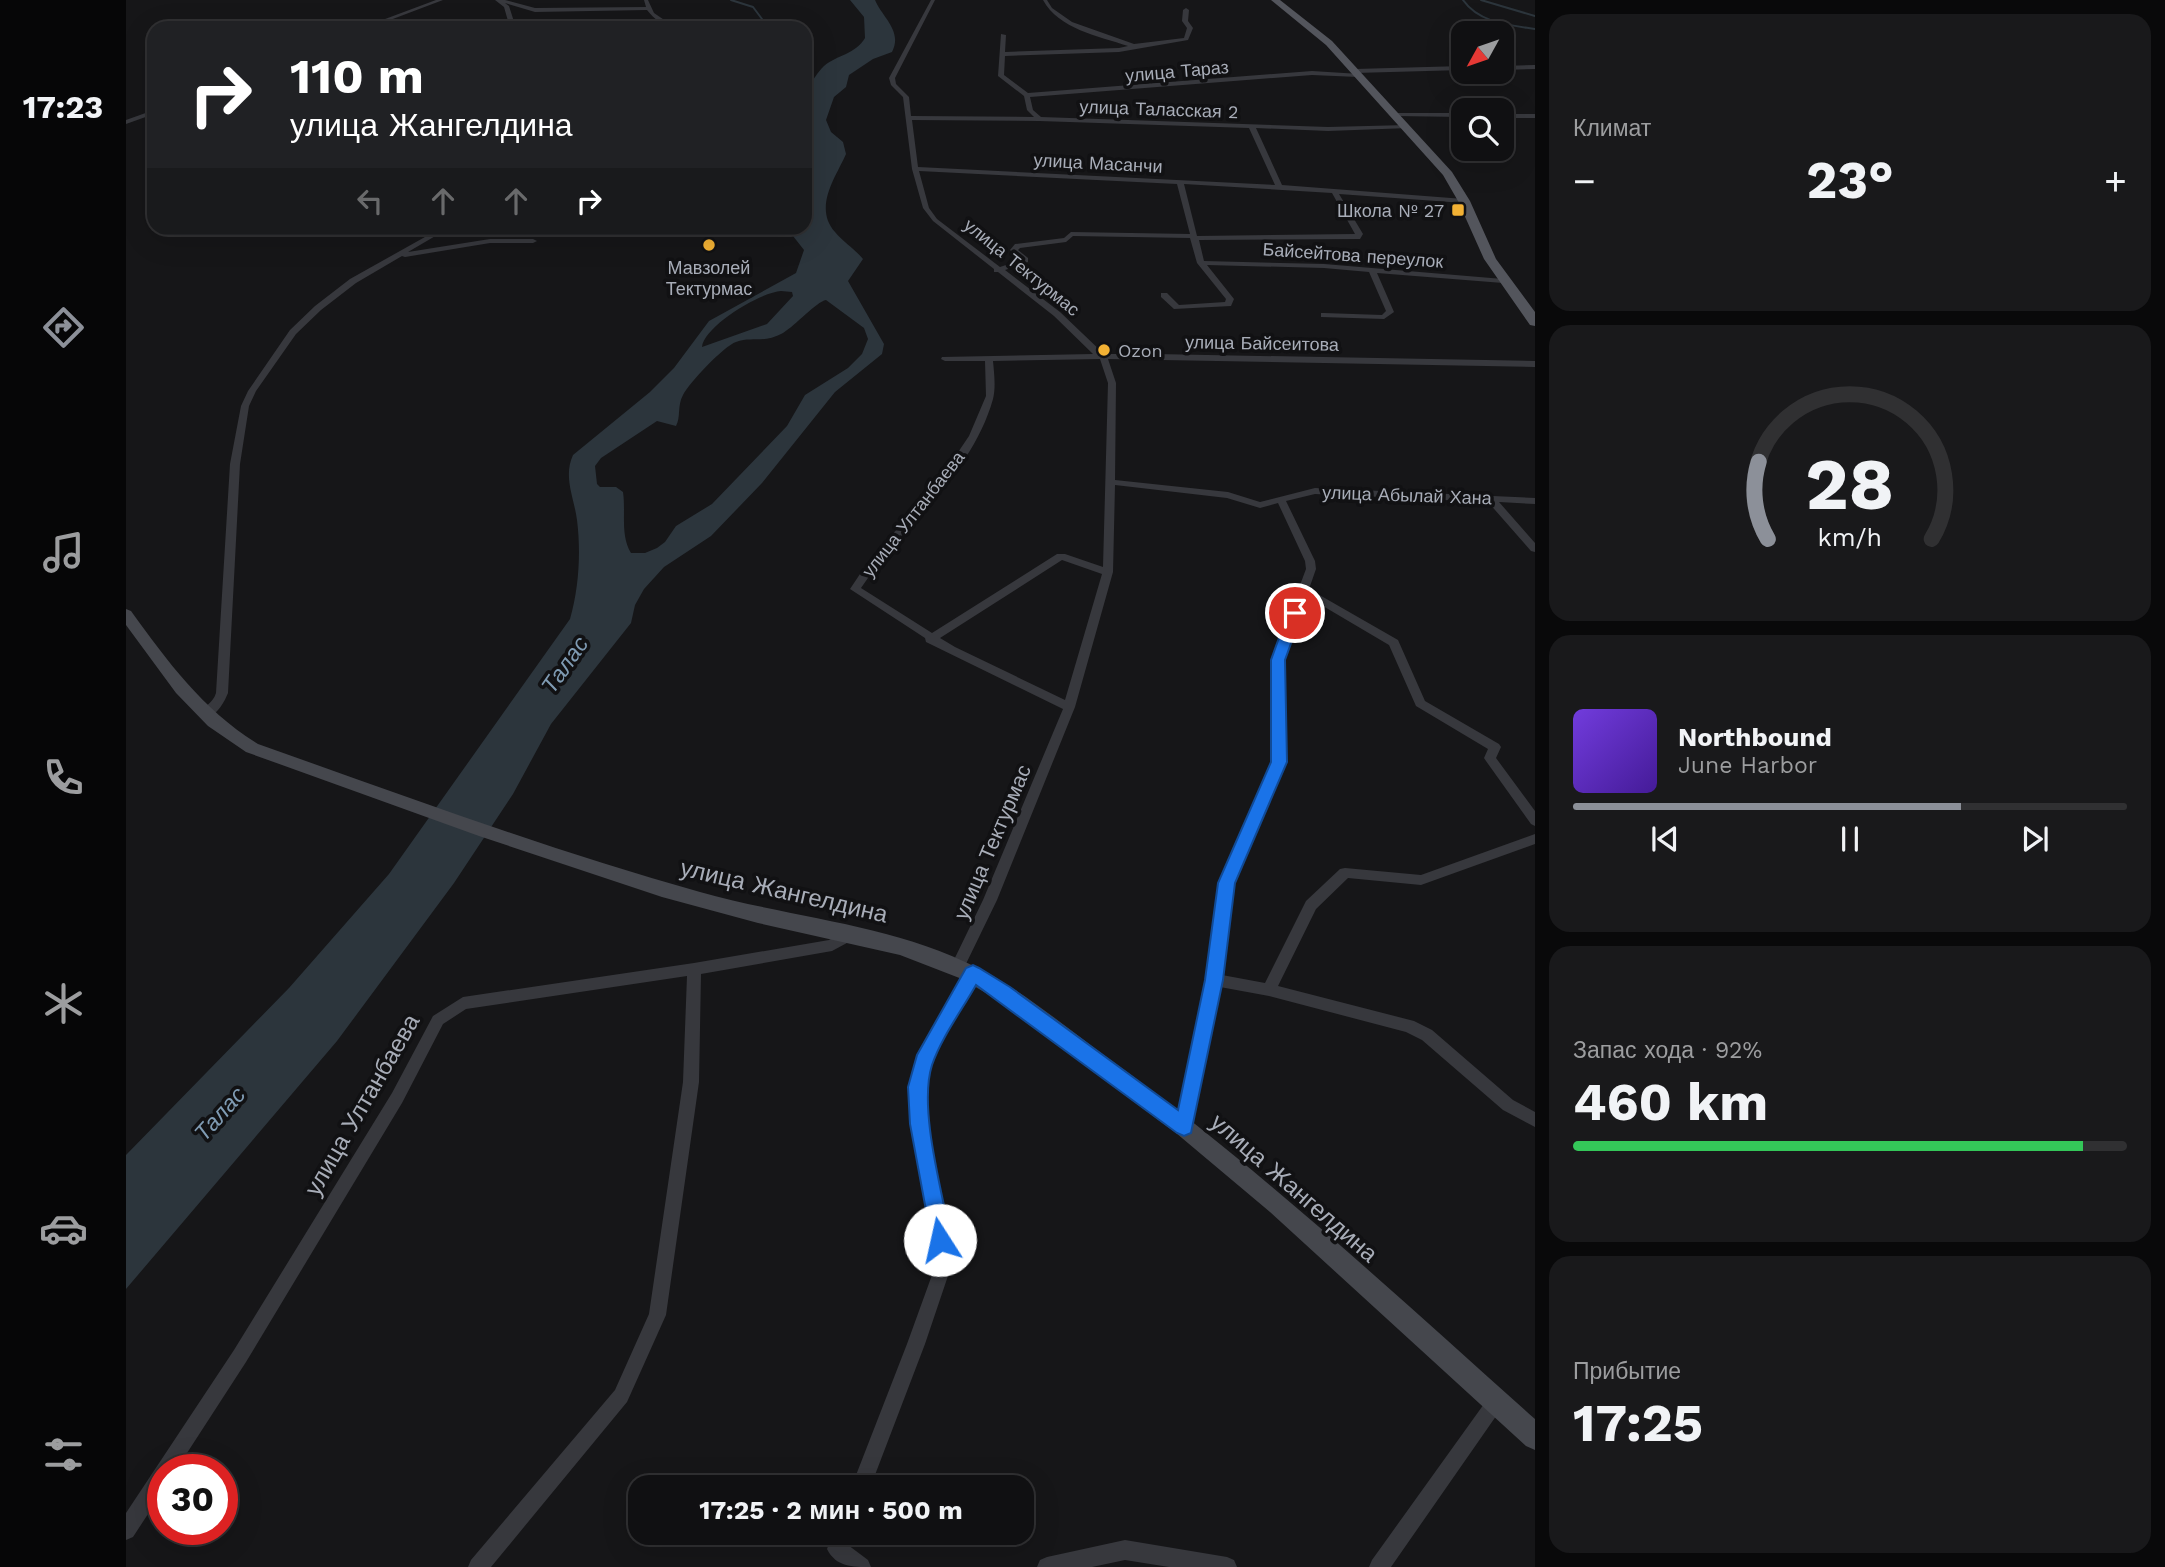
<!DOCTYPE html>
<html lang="ru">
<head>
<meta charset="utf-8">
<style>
  :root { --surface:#101012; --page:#19191b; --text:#f1f3f6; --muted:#9c9d9f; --line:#303032; --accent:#8c9099 }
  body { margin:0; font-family:"Work Sans",sans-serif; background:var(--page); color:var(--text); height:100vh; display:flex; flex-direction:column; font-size:26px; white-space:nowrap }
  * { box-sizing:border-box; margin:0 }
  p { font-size:23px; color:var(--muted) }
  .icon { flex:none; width:38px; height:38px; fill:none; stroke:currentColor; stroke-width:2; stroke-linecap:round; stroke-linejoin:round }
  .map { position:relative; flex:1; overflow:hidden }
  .drawer { display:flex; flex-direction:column; gap:14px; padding:14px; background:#09090a; width:630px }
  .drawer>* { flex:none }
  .guide { position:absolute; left:21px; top:21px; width:665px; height:214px; border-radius:21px; box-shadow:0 7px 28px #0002,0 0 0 2px var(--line); background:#202124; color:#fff; overflow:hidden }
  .needle { width:46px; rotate:230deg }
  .controls { position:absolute; left:1325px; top:21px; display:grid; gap:14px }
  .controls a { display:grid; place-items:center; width:63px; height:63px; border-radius:14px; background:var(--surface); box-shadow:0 7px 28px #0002,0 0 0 2px var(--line); font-size:35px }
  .speed { position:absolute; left:21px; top:1454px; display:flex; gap:14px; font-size:35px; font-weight:700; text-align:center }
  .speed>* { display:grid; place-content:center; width:91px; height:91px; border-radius:50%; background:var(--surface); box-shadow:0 7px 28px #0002,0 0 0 2px var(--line); line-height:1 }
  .speed .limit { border:10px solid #d22; background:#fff; color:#111 }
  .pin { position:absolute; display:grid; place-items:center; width:60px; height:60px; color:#fff; margin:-30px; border:4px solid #fff; border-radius:50%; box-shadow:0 2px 7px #0007 }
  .me { position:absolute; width:77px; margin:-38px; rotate:350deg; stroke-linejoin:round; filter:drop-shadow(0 0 5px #0008) }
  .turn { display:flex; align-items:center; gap:24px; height:147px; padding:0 28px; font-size:32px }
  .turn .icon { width:91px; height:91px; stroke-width:2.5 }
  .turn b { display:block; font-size:49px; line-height:60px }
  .lanes { display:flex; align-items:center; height:66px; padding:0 28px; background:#0003; justify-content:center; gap:35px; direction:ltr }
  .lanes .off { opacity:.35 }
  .big { font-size:52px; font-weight:700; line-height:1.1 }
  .drawer .card { flex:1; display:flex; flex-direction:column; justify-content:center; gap:10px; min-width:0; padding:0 24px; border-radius:21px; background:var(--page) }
  .drawer .dial { align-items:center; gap:0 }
  .dial svg { height:182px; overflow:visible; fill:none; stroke:var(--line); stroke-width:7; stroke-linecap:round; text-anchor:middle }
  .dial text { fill:var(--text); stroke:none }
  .song { display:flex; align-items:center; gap:21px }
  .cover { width:84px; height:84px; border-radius:10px; background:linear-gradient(135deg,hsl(260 70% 55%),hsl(260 70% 35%)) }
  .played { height:7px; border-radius:4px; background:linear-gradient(90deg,var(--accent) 70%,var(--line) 70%) }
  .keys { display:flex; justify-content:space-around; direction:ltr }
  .heat { display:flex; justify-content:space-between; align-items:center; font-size:38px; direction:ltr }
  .charge { height:10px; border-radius:5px; background:linear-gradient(90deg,#34c759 92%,var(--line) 0) }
  .trip { position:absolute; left:502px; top:1475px; width:406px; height:70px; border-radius:21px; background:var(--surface); box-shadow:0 7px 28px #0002,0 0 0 2px var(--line); font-weight:700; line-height:70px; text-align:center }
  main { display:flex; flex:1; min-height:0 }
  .dock { display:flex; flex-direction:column; width:126px; justify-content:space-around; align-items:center; background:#060607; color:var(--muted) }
  .dock .icon { width:49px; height:49px }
  .dock .selected { color:var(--accent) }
  .dock b { font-size:32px; color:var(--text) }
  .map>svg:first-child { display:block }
  .water { fill:#2c353c; fill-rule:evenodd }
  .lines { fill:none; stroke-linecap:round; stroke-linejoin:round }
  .stream { stroke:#2c353c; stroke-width:2 }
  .street { fill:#37383d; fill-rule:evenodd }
  .secondary { fill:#45474d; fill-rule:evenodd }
  .primary { fill:#53555c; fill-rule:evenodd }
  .route { fill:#1a73e8; stroke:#114b97; stroke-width:2 }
  .poi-dot { fill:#f2b134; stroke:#111113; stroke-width:2.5 }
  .labels { text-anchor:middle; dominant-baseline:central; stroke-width:7; stroke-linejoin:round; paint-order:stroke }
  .far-street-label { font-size:18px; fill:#a8adb8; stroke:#111113 }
  .far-poi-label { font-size:18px; fill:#a8adb8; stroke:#111113; text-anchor:end }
  .street-label { font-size:21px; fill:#a8adb8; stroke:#111113 }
  .water-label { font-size:23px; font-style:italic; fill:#7f9bb3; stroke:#111113 }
  .near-street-label { font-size:24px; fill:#a8adb8; stroke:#111113 }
</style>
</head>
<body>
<main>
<nav class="dock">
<b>17:23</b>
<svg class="icon selected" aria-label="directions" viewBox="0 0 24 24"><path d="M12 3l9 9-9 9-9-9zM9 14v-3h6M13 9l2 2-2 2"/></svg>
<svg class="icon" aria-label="music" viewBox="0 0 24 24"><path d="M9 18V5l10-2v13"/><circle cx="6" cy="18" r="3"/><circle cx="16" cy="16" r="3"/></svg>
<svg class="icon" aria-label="phone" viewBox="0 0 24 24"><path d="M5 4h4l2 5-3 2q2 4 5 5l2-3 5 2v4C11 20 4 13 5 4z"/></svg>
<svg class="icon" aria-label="climate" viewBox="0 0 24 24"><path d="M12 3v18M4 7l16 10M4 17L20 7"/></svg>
<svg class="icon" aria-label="car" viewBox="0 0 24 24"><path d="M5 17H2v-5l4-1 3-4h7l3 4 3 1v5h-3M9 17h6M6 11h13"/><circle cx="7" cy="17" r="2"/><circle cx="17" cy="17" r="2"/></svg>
<svg class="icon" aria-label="filters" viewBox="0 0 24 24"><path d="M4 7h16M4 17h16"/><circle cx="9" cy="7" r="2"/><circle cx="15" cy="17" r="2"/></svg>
</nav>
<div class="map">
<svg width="1409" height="1567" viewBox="0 0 1409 1567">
  <rect width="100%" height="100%" fill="#161618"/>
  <path class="water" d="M724,0h25c7,17 28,31 17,52l-19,7 -24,16 -3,12 -12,10 -8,23 5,12 12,10 3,12c-10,23 -33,53 -11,78 8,10 20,17 28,27l-15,22 36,63 -2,10 -47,38 -73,91 -51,53 -47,31 -20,22 -9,16 -4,18 -80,101 -38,70 -59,89 -117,158 -211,248v-134l163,-167 100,-114 181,-255c9,-31 11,-67 7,-99 -3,-23 -14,-43 -4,-65l77,-63 24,-24 35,-47 87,-48 8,-23 -11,-14 -1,-8h13v-63l5,-12 -5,-16v-51c10,-5 11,-13 19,-20 13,-11 32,-12 41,-28l-1,-21zM655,291l11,1 1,4 -26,28 -65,23c2,-21 59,-55 79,-56zM700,300l38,28 4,11 -6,15 -14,14 -43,27 -18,31 -75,78 -36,22 -11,16 -8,6 -12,5h-14c-11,-18 -5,-41 -8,-61l-7,-5h-16l-3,-3 -2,-18 6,-8 56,-37 19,5c5,-9 1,-20 7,-31 6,-12 41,-49 53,-53 16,-6 27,2 47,-9 13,-8 33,-31 43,-33z"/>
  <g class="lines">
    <path class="stream" d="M605,0l22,7 9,12 -7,9
      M1337,0c16,23 46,25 72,29
      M1355,0l54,16"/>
    <path class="street" d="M310,0h7l-74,28h-8z
      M369,0h10l30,8 111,-1 -2,-7h4l6,13 22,15c-11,0 -23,-10 -29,-18l-112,2 -30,-9 4,3 7,22h-6l-6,-21z
      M805,0h4l-40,78 1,6 13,13 2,19 123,1 -7,-7 -3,-14 -26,-20 3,-42 5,1 -1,17 114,-4 9,-2c-30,-10 -69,-17 -85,-46h4l5,8 20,14 62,22 50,-6 3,-10 -5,-7 1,-11 3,-2 3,2 -1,11 5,7 -5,12 -69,12 -114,4 -1,19 24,18 284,-22 48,3 -2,3 -46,-2 -282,22 3,13 8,7 287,10 79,-2 2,3 -81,3 -72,-3 26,57 182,14 3,2 -3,2 -125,-9 24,40 -3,5 -161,1 5,21 120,3 179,15 4,2 -4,2 -126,-10 17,39 -10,7 -63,-2v-4h3l58,2 4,-4 -17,-39 -45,-4 -117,-3 27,34 -3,7 -57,3 -13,-12v-4h6l12,12 46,-3 1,-3 -29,-36 -7,-25 -117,-2 -7,6 -46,6 -2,2 10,8v4l-23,8 55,42 44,42h51l380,7v6l-427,-8 8,24 -1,97 113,12 32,10 55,-14 220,10v6l-36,-2 36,41v9l-4,-1 -43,-49 -173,-8 -29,7 29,60 1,8 -7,20 89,51 27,61 74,43 2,3 -5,11 39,53v15l-4,-2 -45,-63 -2,-3 4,-9 -72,-43 -27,-61 -83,-49 -22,64 1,102 -52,121 -11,92 43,8 41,-82 34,-32 5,-1 76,7 114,-41v10l-114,41 -73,-7 -32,31 -38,77 136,35 18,9 81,70 22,12v15l-32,-17 -81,-70 -16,-8 -137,-36 -49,-9 -28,139 -3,5 -5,2 -5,-2 -3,-5 31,-146 12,-97 54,-121 -1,-102 34,-91 -1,-8 -27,-58 -18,5 -33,-10 -112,-13 -2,87 -38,135 -78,193 -34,70 -5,2 -5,-2 -2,-4 32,-66 80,-191 -137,-67 -1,-4 -75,-49 16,-24 74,-86 29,-43 17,-40 -1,-35h-40l-4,-2 1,-2 151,-3 -39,-38 -56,-44h-4v-3l-61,-48 -10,-13 -11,-39 -9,-72 -12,-12 -2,-7zM786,120l127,1 210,7 26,57 -357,-18zM793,171l258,13 13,50 -119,-2 -7,6 -49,6 -5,6 11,10 -21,7 -63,-48 -8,-11zM1058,184l148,9 23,41 -158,2zM974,359l8,24 -5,184 -38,-13h-8l-125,79 -71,-45c43,-63 111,-114 132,-189 3,-12 1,-27 0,-38zM936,560l40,14 -37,126 -110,-53 -15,-9z
      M1409,65v4l-33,1v-4z
      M1337,66v4l-108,3 -3,-2 3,-2z
      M28,110v4l-28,10v-4z
      M1271,113h66v4l-68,-1z
      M1376,114h33v4h-33z
      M315,228h8l-41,24 82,-13h43l4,2 -4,2h-43l-85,14 -3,-1 -46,27 -35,27 -25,24 -40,57 -7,15 -9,58 -12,229c-5,12 -13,26 -27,24l-2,-3c6,-9 14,-11 17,-21l14,-229 11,-58 7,-15 42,-61 25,-24 35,-27z
      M727,927l5,2 2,4 -2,4 -26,14 -131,23 -2,108 -33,233 -39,87 -136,165h-23l3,-7 144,-170 34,-76 34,-232 4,-106 -221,33 -23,15 -41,79 -156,259 -70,108h-13v21l-30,46 -7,3v-27l108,-163 158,-257 41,-77 30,-19 231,-34 135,-23z
      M847,967l5,2 2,4 -50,90 -5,24 3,37 24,140 -27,80 -55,144h-19l56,-144 29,-80 -24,-140 -3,-37 9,-30 50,-88z
      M1369,1394l6,3 3,6 -3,6 -110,158h-22l3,-7 117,-163z
      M707,1533h20l-5,12 20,15 3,7c-19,0 -35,0 -44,-18z
      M999,1540l102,17 7,3 3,7h-68l-44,-7 -33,7h-55l3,-7 7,-3z"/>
    <path class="secondary" d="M0,609l5,2c37,51 72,99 127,133 147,52 292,106 442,148 92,26 192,32 278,76 48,25 90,61 134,93 150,109 285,235 423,358v31l-9,-4 -256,-234 -94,-79 -180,-134 -34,-20 -62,-24 -142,-32 -96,-26 -183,-61 -233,-84 -38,-26 -32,-33 -50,-68z"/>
    <path class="primary" d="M1145,0h9l52,41 120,131 18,29 26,58 39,53v14l-5,-1 -46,-66 -26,-58 -15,-26 -117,-130z"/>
  </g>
  <path class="route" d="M1169,609l7,4 -17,47 2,102 -52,121 -12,97 -32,153 -7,3 -7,-3 -201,-148c-14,25 -35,53 -44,80 -14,44 11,129 19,175l-3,8 -8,3 -7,-3 -23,-124 -2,-37 9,-32 49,-87 7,-3 6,3 31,19 168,123 27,-130 13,-97 53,-121v-102l17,-47z"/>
  <g class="poi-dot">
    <rect x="1325" y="203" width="14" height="14" rx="3.5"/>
    <circle cx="583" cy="245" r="7"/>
    <circle cx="978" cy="350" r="7"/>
  </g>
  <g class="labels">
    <g class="far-street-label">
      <text transform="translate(1051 71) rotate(-5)">улица Тараз</text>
      <text transform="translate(1033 109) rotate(2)">улица Таласская 2</text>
      <text transform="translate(972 163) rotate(3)">улица Масанчи</text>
      <text transform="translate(1227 255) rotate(4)">Байсейтова переулок</text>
      <text transform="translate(896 267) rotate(39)">улица Тектурмас</text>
      <text transform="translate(1136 343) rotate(1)">улица Байсеитова</text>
      <text transform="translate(1281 495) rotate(2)">улица Абылай Хана</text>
      <text transform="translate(787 514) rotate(-52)">улица Ултанбаева</text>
    </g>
    <g class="far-poi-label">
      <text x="1318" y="210">Школа № 27</text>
      <text x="583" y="267" text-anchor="middle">Мавзолей<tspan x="583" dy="21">Тектурмас</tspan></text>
      <text x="992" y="350" text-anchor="start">Ozon</text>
    </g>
    <g class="street-label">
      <text transform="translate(866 842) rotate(-67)">улица Тектурмас</text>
    </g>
    <g class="water-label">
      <text transform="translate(439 665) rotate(-55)">Талас</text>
      <text transform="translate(94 1114) rotate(-48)">Талас</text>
    </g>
    <g class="near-street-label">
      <text transform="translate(658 891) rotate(13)">улица Жангелдина</text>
      <text transform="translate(236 1105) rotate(-60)">улица Ултанбаева</text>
      <text transform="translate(1168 1188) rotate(41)">улица Жангелдина</text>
    </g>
  </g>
</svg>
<div class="controls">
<a><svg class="needle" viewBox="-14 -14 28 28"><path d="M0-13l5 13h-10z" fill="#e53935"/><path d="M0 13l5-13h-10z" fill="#9c9d9f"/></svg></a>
<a><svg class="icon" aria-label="search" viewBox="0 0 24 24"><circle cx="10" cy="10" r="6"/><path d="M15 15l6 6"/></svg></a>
</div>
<div class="speed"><div class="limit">30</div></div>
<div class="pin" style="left:1169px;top:613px;background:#d93025"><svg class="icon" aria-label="arrive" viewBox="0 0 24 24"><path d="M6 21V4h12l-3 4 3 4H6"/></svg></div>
<svg class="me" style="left:814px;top:1240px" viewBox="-20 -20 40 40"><circle r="19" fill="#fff"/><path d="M0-13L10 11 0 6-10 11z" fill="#1a73e8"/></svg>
<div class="trip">17:25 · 2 мин · 500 m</div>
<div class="guide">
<div class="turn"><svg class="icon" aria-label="right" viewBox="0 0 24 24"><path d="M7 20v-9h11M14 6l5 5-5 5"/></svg><div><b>110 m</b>улица Жангелдина</div></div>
<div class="lanes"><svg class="icon off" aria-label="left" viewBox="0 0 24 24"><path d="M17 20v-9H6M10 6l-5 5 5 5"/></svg><svg class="icon off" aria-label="ahead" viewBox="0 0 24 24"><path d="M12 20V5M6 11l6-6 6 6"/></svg><svg class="icon off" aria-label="ahead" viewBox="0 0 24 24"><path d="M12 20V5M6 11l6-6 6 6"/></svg><svg class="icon" aria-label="right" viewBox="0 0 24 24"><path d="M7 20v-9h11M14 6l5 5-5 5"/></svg></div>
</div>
</div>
<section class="drawer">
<div class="card"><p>Климат</p>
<div class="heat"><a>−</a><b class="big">23°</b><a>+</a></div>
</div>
<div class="card dial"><svg viewBox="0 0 100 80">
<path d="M14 69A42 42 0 1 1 86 69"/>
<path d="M14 69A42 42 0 0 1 10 35" stroke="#8c9099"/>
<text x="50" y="56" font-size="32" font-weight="700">28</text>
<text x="50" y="72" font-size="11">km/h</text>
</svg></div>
<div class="card">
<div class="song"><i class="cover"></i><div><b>Northbound</b><p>June Harbor</p></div></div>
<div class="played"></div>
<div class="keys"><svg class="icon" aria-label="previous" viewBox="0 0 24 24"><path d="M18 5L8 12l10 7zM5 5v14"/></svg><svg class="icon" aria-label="pause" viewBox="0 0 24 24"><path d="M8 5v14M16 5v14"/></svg><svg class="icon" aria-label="next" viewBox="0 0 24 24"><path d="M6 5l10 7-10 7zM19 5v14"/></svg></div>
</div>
<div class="card"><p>Запас хода · 92%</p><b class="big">460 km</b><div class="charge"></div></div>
<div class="card"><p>Прибытие</p><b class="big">17:25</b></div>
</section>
</main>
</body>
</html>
